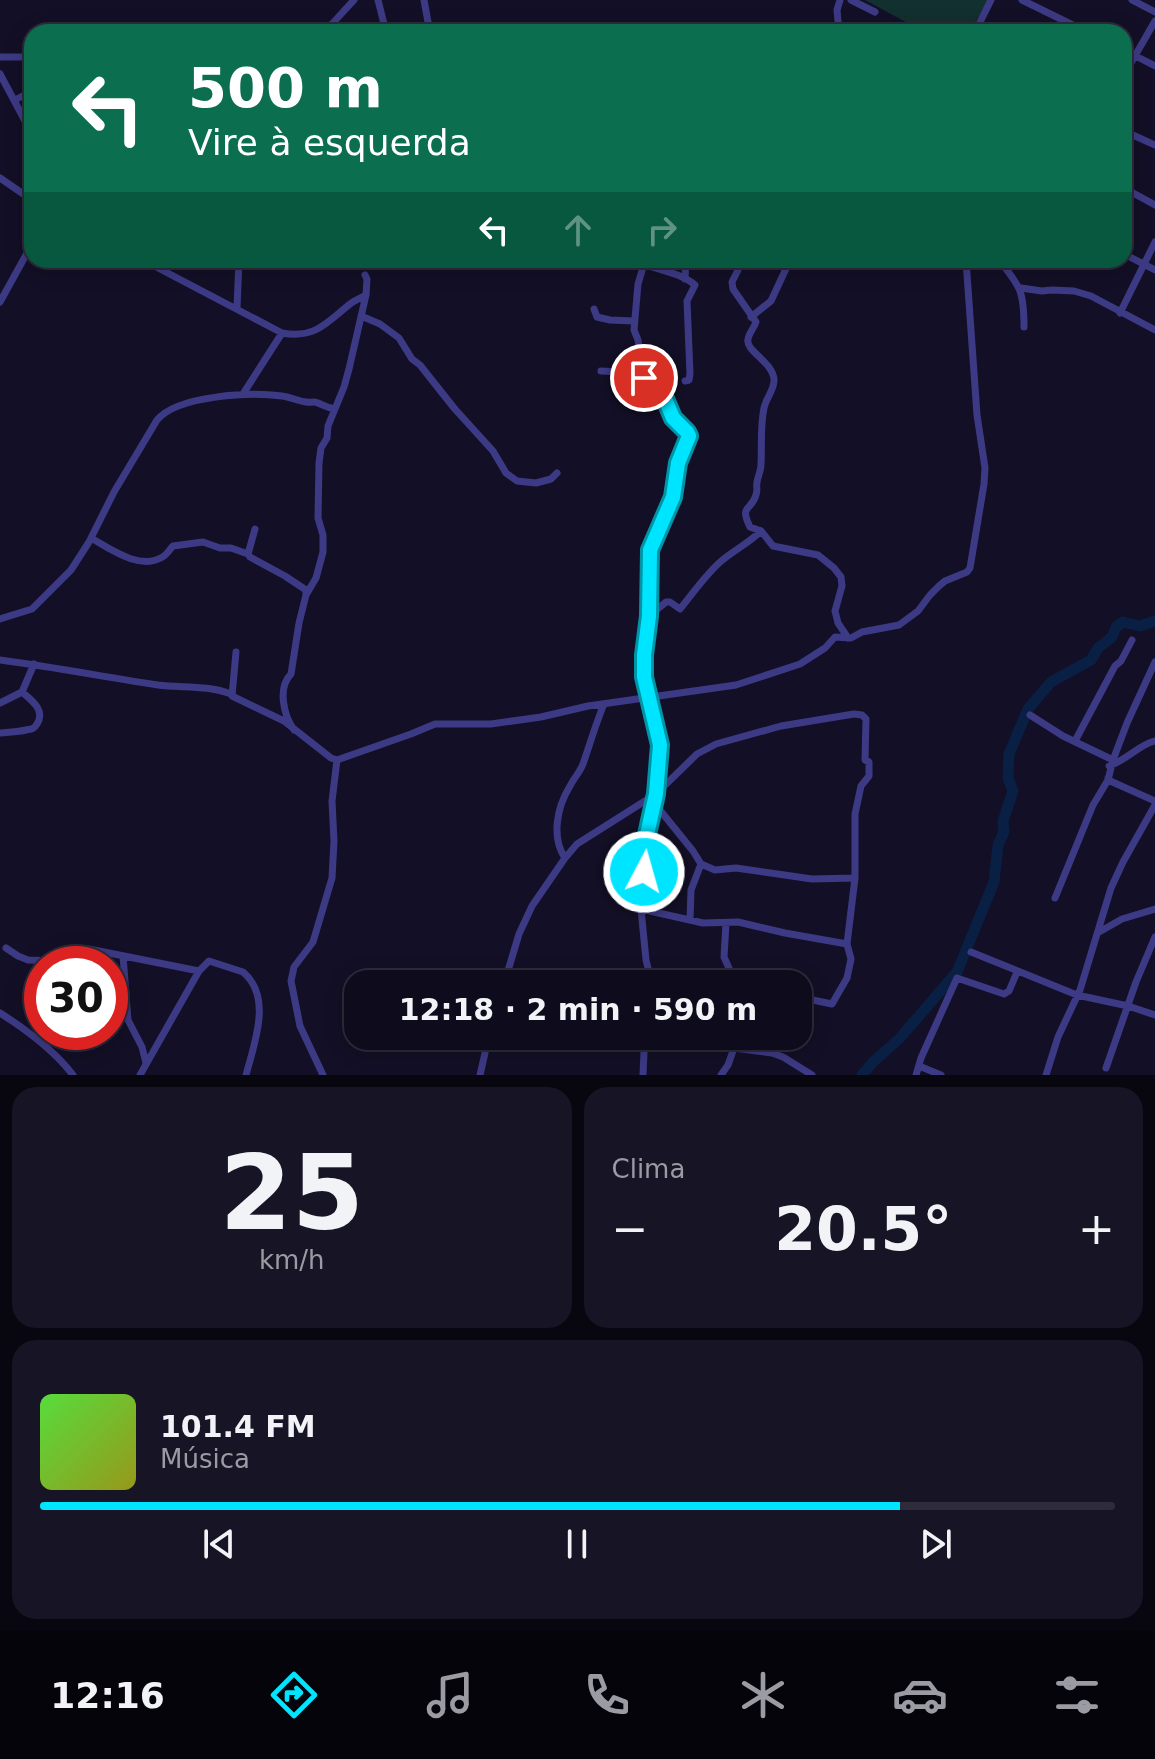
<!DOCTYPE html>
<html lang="pt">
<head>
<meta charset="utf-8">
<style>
  :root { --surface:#0e0b1c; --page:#171425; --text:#f1f3f6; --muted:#9b9ba3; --line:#2e2b3b; --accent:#00e5ff }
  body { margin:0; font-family:"DejaVu Sans",sans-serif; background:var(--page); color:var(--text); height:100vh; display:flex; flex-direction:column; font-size:30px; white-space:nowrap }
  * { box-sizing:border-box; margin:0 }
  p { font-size:26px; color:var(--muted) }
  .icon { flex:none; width:44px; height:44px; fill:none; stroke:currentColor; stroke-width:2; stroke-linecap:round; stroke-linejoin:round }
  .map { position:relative; height:1075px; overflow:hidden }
  .side { display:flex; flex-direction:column; gap:12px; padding:12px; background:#08060f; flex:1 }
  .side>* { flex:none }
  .top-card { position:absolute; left:24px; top:24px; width:1108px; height:244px; border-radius:24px; box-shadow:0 4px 20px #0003,0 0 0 2px var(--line); background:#0b6e4f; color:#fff; overflow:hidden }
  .speed { position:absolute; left:24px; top:946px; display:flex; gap:16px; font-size:40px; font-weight:700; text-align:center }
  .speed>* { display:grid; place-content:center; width:104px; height:104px; border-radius:50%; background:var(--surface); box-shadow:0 4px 20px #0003,0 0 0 2px var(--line); line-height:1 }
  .speed .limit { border:12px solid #d22; background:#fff; color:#111 }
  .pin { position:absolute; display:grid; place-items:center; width:68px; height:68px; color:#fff; margin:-34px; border:4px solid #fff; border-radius:50%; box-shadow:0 2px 8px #0007 }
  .me { position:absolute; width:88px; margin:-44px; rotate:6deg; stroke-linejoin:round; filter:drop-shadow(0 0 6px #0008) }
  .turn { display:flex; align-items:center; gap:28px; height:168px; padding:0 32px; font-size:36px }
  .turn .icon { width:104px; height:104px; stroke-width:2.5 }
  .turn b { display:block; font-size:56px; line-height:68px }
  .lanes { display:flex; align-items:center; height:76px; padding:0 32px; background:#0003; justify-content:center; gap:40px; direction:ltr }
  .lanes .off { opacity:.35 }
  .big { font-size:60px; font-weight:600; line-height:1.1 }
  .side .widget { flex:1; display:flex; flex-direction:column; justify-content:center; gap:12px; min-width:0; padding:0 28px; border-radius:24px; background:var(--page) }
  .side .dial { align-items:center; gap:0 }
  .dial b { font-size:104px; line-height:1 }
  .song { display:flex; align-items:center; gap:24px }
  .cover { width:96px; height:96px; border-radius:12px; background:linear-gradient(135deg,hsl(110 70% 55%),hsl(60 70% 35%)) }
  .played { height:8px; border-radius:4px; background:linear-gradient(90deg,var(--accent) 80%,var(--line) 80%) }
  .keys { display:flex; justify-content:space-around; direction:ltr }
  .heat { display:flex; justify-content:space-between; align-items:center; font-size:44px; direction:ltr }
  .side .tiles { flex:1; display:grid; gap:12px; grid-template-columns:1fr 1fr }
  .widget:last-child { grid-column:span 2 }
  .trip { position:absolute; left:344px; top:970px; width:468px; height:80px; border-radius:24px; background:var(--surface); box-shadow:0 4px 20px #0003,0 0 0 2px var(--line); font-weight:600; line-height:80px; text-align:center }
  .tab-bar { display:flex; height:128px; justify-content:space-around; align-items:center; background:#06040b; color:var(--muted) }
  .tab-bar .icon { width:56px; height:56px }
  .tab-bar .selected { color:var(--accent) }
  .tab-bar b { font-size:36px; color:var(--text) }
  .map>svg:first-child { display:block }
  .green { fill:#12302f }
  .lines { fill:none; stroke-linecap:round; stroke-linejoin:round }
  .river { stroke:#0a1f44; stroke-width:11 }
  .street { stroke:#3d3a85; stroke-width:7 }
  .route-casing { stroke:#0095a6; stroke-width:20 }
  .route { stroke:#00e5ff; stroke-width:14 }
</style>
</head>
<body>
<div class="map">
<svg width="1155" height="1075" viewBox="0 0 1155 1075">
  <rect width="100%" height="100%" fill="#130f26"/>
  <path class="green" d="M865,0h124l-20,32h-45z"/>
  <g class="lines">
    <path class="river" d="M862,1075l11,-13 26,-23 58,-67 37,-90 4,-37 6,-13 -1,-11 10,-30 -5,-13 1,-24 19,-45 23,-27 40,-22 7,-12 14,-11 4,-10 7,-5 17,4 15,-5"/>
    <path class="street" d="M378,0l8,32
      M424,0l4,22 5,10
      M851,0l24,12
      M1022,0l65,32
      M1132,0l23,12
      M319,32l13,-8 22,-24
      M839,32l-2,-22 3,-10
      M975,32l16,-32
      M1124,50l31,16
      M0,57h32
      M0,74l32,60
      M1124,75l31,-54
      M15,100l17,-9
      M1124,131l31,14
      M0,178l32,22
      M1124,188l31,17
      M1124,254l31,16
      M143,260l139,73c33,6 44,-10 68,-29 5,-4 11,-6 16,-9
      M641,260l3,4c17,7 37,9 51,21l-8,16 3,73 -1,6 -4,1
      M735,260l3,10 -6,12 1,7 23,33c-2,6 -7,11 -8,17 -3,12 24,22 26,40 1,10 -8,19 -10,29 -4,19 -2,37 -3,56 0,7 -3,12 -4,18 -1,7 1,6 -1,13 -5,17 -17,9 -6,32l11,4 12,15 45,9 16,13 7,9 1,9 -7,25 3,12 10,15
      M999,260c22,27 25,32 25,67
      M644,264l-6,20 -4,46 4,10 5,37 15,5 4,15 3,2c1,7 8,12 8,19l14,14 2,4 -11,27 -5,34 -23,53 -1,66 -5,39v22l3,21 8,22 5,25 -4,49 -12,61 -3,54 5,51 6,24
      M685,279l1,-19
      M1021,288l21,3 10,-1 22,1 17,5 64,34
      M0,302l32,-58
      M237,308l2,-48
      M594,309l3,8 13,3 24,1
      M1120,313l35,-71
      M361,316l19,8 19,14 13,21 8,6 34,43 39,43 13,22 11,8 19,2 15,-4 6,-6
      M751,317l20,-16 19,-41
      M601,371l43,2
      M243,394l39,-61
      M255,529l-7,25 2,3 35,19 21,14v5
      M91,538c19,11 51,34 73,18 4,-3 6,-7 9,-10l30,-4 17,6h11l17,6
      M649,616l17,-14h4l10,7c13,-16 24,-32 39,-46 13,-12 29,-19 42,-32
      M0,619l32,-10 39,-39 18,-28 25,-50 43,-72c21,-25 94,-28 125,-24 8,1 16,5 24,6 6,1 7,-1 12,1 7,3 10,5 17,6
      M236,652l-4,44 52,25 47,37 6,2
      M0,660c53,7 105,17 158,25 25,3 49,0 73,9
      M0,703l22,-11 12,-28
      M1030,715l33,21 50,24
      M294,730c-10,-14 -17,-42 -3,-56l8,-51 7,-28 10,-17 7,-26v-17l-5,-17 1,-55 2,-15 6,-10 1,-12 16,-39 5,-18 17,-74 1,-16 -2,-4
      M0,733c9,-1 18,-1 26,-3 6,-1 8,-1 11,-6 9,-14 -6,-24 -15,-32
      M1075,741l40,-75 6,-5 11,-21
      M337,760l74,-26 24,-10h56l50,-7 47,-11 148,-21 64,-21 25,-16 10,-11 16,1 11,-6 37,-7 19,-14 12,-16 9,-9 6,-5 22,-9 3,-4 14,-84 1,-16 -8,-53 -11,-155
      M1109,766c18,-6 31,-22 46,-25
      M1108,778v2l47,21
      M655,804l38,47 8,13 14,6 21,-2 76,11 43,-1
      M565,858c-14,-21 -8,-51 5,-72 4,-8 10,-14 13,-22 7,-20 13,-41 21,-60
      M1055,898l38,-93 15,-25 5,-20 14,-37 28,-61
      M641,909l62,14 35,-1 47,11 62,11
      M690,920l1,-30 10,-26
      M726,923l-2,34 12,27
      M1099,932l23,-13 33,-10
      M6,948l12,8 10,4 32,1 29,-12 110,22
      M971,952l106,43 51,11 27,9
      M123,956l5,64 14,27 4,16
      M507,974l12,-40 13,-28 33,-48 12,-14 79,-50 41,-40 19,-10 65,-18 73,-12 8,1 4,4 -1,41 4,2v14l-8,10 -6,28v64l-8,66 4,15 -4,19 -15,26 -34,-7
      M650,974l65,10
      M0,1013c27,17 54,37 73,62
      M675,1036l59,12 38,5 11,4 29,18
      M919,1066l22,9
      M1106,1068l30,-86 19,-45
      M140,1075l59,-104 10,-10 34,11c30,25 11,72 3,103
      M323,1075l-23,-49 -9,-45 3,-14 19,-25 19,-64 2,-37 -2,-40 5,-41
      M480,1075l5,-22
      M643,1075l1,-23 6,-16
      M721,1075l7,-10 6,-17
      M916,1075l5,-17 36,-80 47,16 5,-3 8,-19
      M1046,1075l12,-38 22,-47 31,-102 12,-26 32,-57"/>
  </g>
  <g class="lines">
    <g class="route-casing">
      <path id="route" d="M644,872l2,-33 10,-45 4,-49 -16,-68v-22l5,-39 1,-66 23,-53 5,-34 11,-27 -2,-4 -14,-14 -8,-19 -3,-2 -4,-15 -14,-4"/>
    </g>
    <use href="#route" class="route"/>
  </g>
</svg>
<div class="speed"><div class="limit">30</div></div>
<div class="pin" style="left:644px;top:378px;background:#d93025"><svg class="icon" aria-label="arrive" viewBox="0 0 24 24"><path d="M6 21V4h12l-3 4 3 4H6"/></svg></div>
<svg class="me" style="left:644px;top:872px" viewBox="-20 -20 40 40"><circle r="17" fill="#00e5ff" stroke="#fff" stroke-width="3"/><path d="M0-11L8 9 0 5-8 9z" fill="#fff"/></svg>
<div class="trip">12:18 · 2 min · 590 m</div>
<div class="top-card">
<div class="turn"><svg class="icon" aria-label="left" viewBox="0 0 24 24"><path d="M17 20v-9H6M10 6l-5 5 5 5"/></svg><div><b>500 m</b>Vire à esquerda</div></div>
<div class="lanes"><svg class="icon" aria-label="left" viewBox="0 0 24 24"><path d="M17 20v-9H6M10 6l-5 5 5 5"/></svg><svg class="icon off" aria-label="ahead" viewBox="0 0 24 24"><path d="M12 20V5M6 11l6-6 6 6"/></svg><svg class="icon off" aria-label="right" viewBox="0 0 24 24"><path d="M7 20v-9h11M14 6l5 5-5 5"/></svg></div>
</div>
</div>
<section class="side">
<div class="tiles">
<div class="widget dial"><b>25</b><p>km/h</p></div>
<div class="widget"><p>Clima</p>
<div class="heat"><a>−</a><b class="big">20.5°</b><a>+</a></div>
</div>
<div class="widget">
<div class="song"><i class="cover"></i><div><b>101.4 FM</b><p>Música</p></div></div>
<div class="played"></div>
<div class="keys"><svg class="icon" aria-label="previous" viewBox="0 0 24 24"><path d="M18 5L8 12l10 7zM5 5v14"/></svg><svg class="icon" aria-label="pause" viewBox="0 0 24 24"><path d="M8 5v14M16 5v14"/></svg><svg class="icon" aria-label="next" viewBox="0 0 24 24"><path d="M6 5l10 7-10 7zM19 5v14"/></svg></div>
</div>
</div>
</section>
<nav class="tab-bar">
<b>12:16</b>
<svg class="icon selected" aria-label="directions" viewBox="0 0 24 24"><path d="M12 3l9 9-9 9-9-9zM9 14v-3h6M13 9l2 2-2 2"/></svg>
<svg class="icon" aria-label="music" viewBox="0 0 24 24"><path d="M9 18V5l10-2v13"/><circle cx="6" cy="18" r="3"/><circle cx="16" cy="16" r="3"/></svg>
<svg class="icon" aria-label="phone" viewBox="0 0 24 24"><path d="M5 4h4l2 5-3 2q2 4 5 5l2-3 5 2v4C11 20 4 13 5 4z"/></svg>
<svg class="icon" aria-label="climate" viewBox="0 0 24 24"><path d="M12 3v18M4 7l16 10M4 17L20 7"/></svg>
<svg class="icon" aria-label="car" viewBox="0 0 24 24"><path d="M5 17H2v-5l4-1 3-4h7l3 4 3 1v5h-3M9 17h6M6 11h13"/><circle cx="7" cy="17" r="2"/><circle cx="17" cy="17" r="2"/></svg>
<svg class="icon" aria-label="filters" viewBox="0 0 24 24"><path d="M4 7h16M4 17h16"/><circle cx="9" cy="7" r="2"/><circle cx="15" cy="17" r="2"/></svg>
</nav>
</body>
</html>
